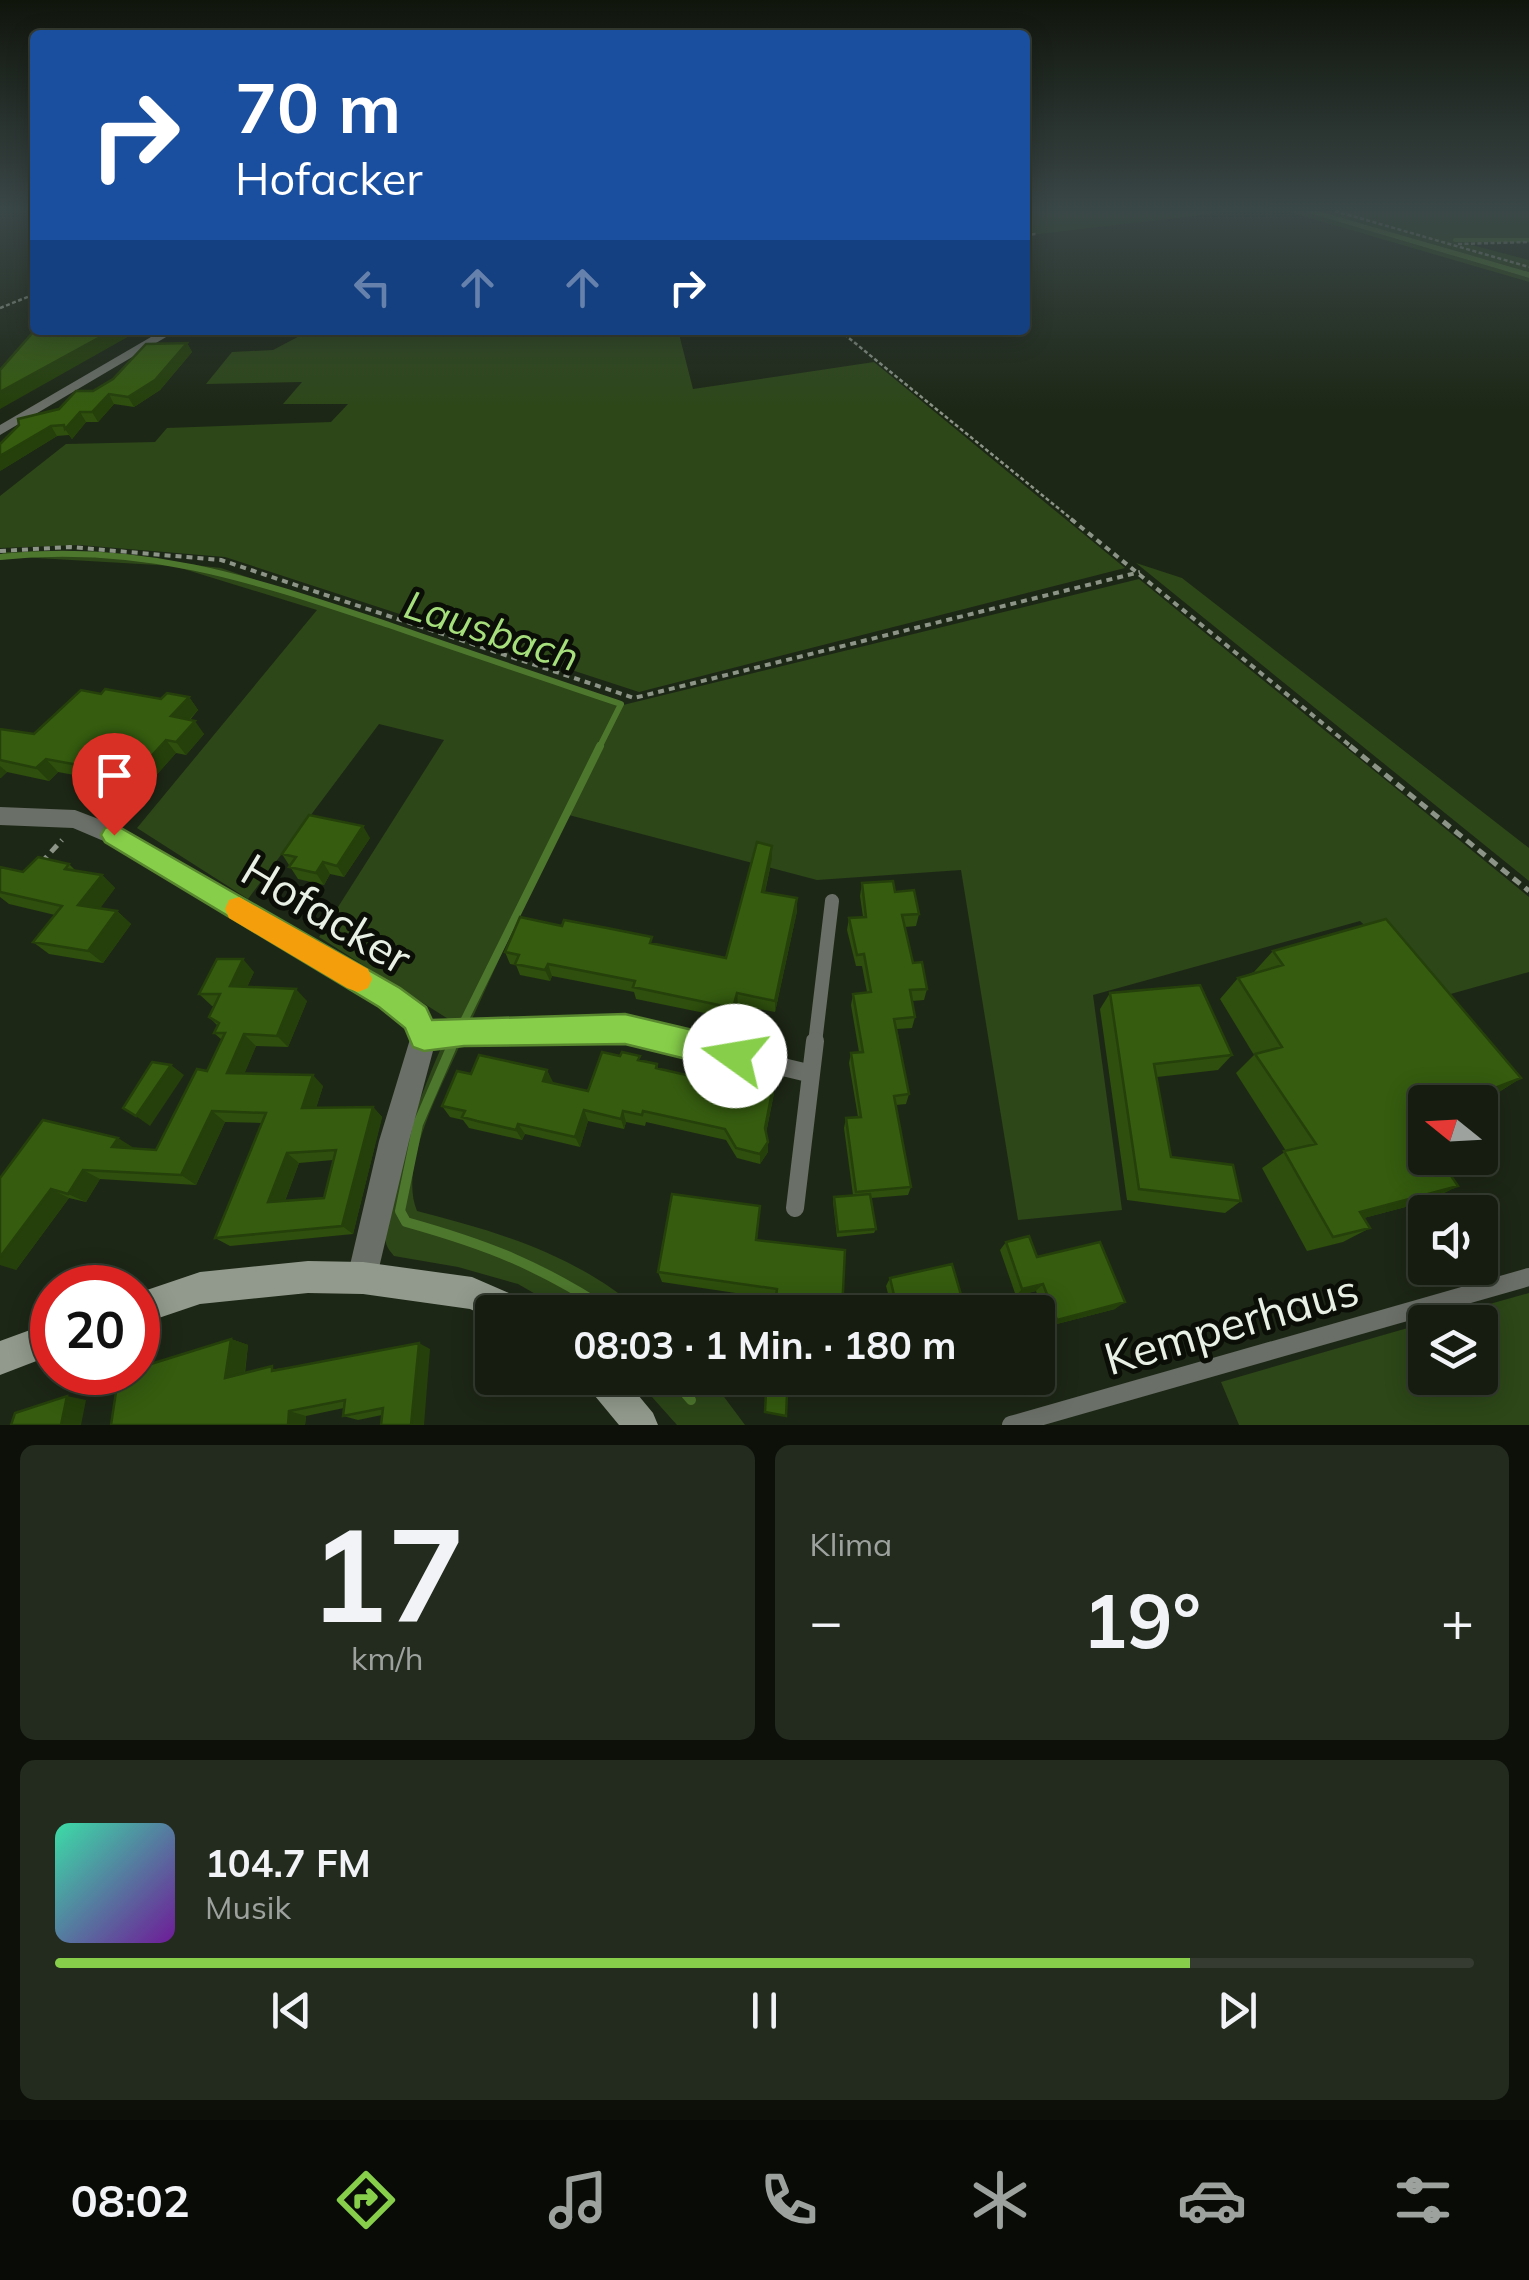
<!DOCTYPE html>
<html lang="de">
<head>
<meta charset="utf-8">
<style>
  :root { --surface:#161d10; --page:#232a1e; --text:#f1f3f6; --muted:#9ea29f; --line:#353b30; --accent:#87cf4a }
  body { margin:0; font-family:Mulish,sans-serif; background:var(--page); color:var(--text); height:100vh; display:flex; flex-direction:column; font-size:38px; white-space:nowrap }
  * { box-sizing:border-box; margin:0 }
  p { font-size:32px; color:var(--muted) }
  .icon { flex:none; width:55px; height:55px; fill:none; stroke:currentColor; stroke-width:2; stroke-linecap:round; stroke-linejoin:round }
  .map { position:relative; height:1425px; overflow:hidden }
  .side { display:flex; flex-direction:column; gap:20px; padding:20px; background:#0c1009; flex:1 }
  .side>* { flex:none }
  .top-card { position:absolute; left:30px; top:30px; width:1000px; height:305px; border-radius:10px; box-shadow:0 5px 25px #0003,0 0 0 2px var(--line); background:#1a4fa0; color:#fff; overflow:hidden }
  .needle { width:65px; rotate:288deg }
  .buttons { position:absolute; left:1408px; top:1085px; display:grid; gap:20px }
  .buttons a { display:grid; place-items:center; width:90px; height:90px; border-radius:10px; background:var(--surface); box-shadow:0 5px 25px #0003,0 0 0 2px var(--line); font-size:50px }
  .speed { position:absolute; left:30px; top:1265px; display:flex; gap:20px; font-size:50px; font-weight:700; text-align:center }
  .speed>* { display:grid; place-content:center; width:130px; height:130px; border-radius:50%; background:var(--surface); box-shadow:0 5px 25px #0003,0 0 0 2px var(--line); line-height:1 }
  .speed .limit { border:15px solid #d22; background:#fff; color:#111 }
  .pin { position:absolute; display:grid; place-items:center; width:85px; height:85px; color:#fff; margin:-102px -42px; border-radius:50% 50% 50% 0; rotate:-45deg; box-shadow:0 0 10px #0007 }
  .pin .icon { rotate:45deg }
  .me { position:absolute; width:110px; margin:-55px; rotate:283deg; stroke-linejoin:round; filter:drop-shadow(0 0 8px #0008) }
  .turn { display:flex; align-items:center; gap:35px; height:210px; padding:0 40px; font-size:45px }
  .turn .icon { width:130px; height:130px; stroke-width:2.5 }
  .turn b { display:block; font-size:70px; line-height:85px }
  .lanes { display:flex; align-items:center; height:95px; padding:0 40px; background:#0003; justify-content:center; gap:50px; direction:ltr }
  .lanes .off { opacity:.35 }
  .big { font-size:75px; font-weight:700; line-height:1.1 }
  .side .widget { flex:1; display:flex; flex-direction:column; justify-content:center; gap:15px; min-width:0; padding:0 35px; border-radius:15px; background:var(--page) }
  .side .dial { align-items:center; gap:0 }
  .dial b { font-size:130px; line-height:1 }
  .song { display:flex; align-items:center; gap:30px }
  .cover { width:120px; height:120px; border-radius:15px; background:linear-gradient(135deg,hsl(160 70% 55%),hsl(280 70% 35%)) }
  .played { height:10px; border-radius:5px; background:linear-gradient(90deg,var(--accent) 80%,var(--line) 80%) }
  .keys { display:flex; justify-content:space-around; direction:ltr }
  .heat { display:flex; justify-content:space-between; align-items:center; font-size:55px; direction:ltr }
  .side .tiles { flex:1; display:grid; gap:20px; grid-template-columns:1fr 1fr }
  .widget:last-child { grid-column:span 2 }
  .trip { position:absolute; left:475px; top:1295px; width:580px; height:100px; border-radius:10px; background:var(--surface); box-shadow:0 5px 25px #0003,0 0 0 2px var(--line); font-weight:700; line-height:100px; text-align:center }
  .tab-bar { display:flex; height:160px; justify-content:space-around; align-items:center; background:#090c06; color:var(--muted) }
  .tab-bar .icon { width:70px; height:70px }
  .tab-bar .selected { color:var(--accent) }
  .tab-bar b { font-size:45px; color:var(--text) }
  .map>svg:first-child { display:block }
  .green { fill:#2d4718 }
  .water { fill:#4e772e }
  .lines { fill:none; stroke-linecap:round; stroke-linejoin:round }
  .stream-far3 { stroke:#4e772e; stroke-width:4 }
  .stream-far2 { stroke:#4e772e; stroke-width:6 }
  .stream-far1 { stroke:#4e772e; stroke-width:8 }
  .stream { stroke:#4e772e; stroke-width:10 }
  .path-far2 { stroke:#8c9487; stroke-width:2.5; stroke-dasharray:4 2.5; stroke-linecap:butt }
  .path-far1 { stroke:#8c9487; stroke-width:4; stroke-dasharray:6 5; stroke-linecap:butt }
  .path { stroke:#8c9487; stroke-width:5; stroke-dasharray:9 6; stroke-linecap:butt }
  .lane-far1 { stroke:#6a6f67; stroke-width:14 }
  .lane { stroke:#6a6f67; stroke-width:18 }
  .street { fill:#6a6f67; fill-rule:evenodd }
  .secondary { fill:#929a8d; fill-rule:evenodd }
  .wall { fill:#2e4f0d; fill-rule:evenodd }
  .shaded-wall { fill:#25400a }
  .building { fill:#355c0f; stroke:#25400a; stroke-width:2.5; fill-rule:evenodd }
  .route { fill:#87cf4a; stroke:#588730; stroke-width:2.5 }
  .slow { fill:#f59e0b }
  .labels { text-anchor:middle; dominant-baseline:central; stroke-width:10; stroke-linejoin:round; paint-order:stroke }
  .water-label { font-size:40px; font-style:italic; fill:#a5de7b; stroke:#0a0e07 }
  .near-street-label { font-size:45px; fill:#e8efe4; stroke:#0a0e07 }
</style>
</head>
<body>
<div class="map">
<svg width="1529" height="1425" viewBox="0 0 1529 1425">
  <rect width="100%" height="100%" fill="#1d2716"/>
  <path class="green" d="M1025,211h211l-197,23h-14z
    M1286,211h16l227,67v4z
    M1318,211h211v32l-61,1 61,16v12z
    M311,330h367l15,59 181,-27 251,206 -486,124 -414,-135 -146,-12 -79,3v-52l66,-52 89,-2 12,-14 164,-6 17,-18h-65l19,-22 -96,2 26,-32 41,-2z
    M73,551l148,17 402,137 516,-126 390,318v75l-89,25 -80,-76 -267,74 29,215 -104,10 -57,-350 -144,10 -252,-66 -93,205 -19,3 -134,-85 125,-197 -65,-16 -131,175 -111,-71 180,-218 -143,-44 -154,-9 -20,3 3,-8z
    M1136,563l46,15 347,270v33z
    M460,1045c-19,43 -62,121 -43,166 82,21 160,44 225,101h-75l-49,-28 -60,-17 -64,-11c-3,-4 -7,-8 -8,-13 -10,-35 40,-162 56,-197z
    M1529,1293v132h-290l-18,-43 204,-59v55h55v-56h-54z
    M635,1378h75l35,47h-68z"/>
  <path class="water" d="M1302,211h16l211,61v6z"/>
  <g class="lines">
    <path class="stream-far3" d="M1455,240h74"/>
    <path class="stream-far2" d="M0,557c145,-15 254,23 389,68 77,27 155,53 232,79l-22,44"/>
    <path class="stream-far1" d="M465,1019l135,-273"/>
    <path class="stream" d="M451,1048l-33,76 -18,87 6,11c82,23 133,43 205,90
      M672,1378l19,22"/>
    <path class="path-far2" d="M1335,211l194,56
      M1025,235l11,-1
      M1458,244l71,-2
      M0,308l35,-14
      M839,330l235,191"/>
    <path class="path-far1" d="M1071,519l282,229
      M0,551l70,-4 151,13 413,138 506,-126"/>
    <path class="path" d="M1350,746l179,145
      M41,863l21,-23"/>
    <path class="lane-far1" d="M424,1036l40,-5 161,-2 58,14
      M815,1043l17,-142"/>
    <path class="lane" d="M673,1041l135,32
      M795,1208l20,-167
      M1011,1425l518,-148"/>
    <path class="street" d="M163,330h15l-178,105v-10z
      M0,807l75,3 47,18 276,160 27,20 12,28 -28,105 -35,148 -11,5 -11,-5 -5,-11 32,-137 32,-105 -5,-10 -26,-20 -274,-164 -33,-14 -73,-3z"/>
    <path class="secondary" d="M308,1261l55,1 109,15 53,23 4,12h-37v7l-22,-10 -107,-15 -55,-1 -108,11 -62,21v-32l62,-21z
      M52,1322v33l-52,20v-34z
      M585,1378h39l29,35 5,12h-39l-29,-35z"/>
  </g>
  <path class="wall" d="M187,343l5,9 -32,38 -26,17 -20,-3 -16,18h-12l-14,17 -3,-4 -12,1 -57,35 59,-62z
    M101,694l60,5 28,-2 9,13 -8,10 14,14 -18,21 -10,-2 -41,46 -28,-6 -11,-14 -38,-7 -9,9 -42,-9 -7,6v-49l34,5z
    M370,838l-26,39 -14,-3 -6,11 -26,-6 -16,-25z
    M772,846v13l-7,33 32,6v13l-22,101 -37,-7 -4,14 -98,-20 -2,-7 -82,-16 -2,5 -30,-6 -4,-10 -6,-1 -5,-12 221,6z
    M69,864l7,7 26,4 13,13 -15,20 17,3 14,13 -28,39 -54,-9 -16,-12 22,-27 -46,-11 -9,-7v-30l23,5z
    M862,883l33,9 24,22 -3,12 -11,1 8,36 14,26 -3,11 -12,1 3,16 -3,11 -15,1 12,65 -3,10 -10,1 15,82 -3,8 -37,3 5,31 -2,4 -37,4 -4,-35 1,-5 19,-2 -9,-67 2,-10 12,-1 -9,-54 2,-10 8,-1 -8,-47 2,-11 14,-2 -5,-26h-6l-9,-36 2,-12 14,-1 -3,-21z
    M1273,951l248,127 -30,19 -66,5v20l-8,3 41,61 -30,15 -64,17 6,10 -27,14 -36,9 -45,-83 24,-17 -50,-78 18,-18 -34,-56 18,-21 16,-6z
    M254,972l-7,15 60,14 -19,46 -32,-1 -12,28 79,12 -7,22 57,-1 9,10 -29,117 -123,12 -15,-8 47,-115 -37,-1 -29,63 -96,-6 -14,23 -17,-4 -53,72 -16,-92 134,-30 22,2 51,-79 15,-31 -8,-7 4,-7 -9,-9 5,-11h-2l-13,-12zM333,1160l-9,38 -39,3 14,-38z
    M1110,993l122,62 -14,15 -61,7 14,80 70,44 -16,12 -98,-13 -27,-191z
    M641,1061l16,3 1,5 50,11 37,3 29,-1v11l-8,40 2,19 -8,12 -23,-6 -11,-18 -80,-18 -1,4 -19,-4 -2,7 -36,-8 -8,26 -55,-13 -3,6 -53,-12 -6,-8 -13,-3 -8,-11 29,-32 76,-4 5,13 36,8z
    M760,1206l-3,34 88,10 -50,58 -19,-3v-6l-114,-17 -4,-10z
    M1006,1242l31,15 78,52 -66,17 -13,-35 -20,5 -16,-46z
    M890,1278l76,34h-73l-7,-26z
    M231,1339l17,6 -3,28 185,-24 -48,66 -24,5 -15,-4 1,-8 -38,8 -1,9h-194z"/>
  <path class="shaded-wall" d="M113,330h27l-140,79v-17z
    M187,343l5,9 -32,38 -26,17 -6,-10z
    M109,394l5,10 -16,18 -6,-10z
    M80,412l6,10 -14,17 -7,-10z
    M51,426l6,10 -57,35v-15z
    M189,697l9,13 -18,19 -9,-13z
    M195,721l9,13 -18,21 -10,-13z
    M166,740l10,13 -41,46 -11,-13z
    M46,759l12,13 -9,9 -13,-13z
    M0,766l7,6 -6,6h-1z
    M363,826l7,12 -26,39 -7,-11z
    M772,846v13l-10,45v-12z
    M323,862l7,12 -6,11 -8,-12z
    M102,875l13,13 -22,30 -15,-13z
    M797,898v13l-22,101v-11z
    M117,911l14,13 -28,39 -15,-12z
    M243,959l11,13 -12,26 -12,-12z
    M548,964l4,12 -2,5 -5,-11z
    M296,989l11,12 -19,46 -11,-11z
    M737,993l1,12 -4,14 -1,-11z
    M244,1034l12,12 -16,38 -13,-11z
    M171,1065l13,10 -34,51 -14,-10z
    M547,1070l6,12 -4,10 -6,-11z
    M313,1075l10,11 -10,32 -11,-10z
    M1521,1078l-30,19 -15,5h-18z
    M774,1082v11l-9,45v-10z
    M373,1107l9,10 -29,117 -11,-8z
    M584,1110l4,11 -8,26 -5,-10z
    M212,1111l13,11 -29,63 -15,-10z
    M623,1111l3,11 -2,7 -3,-10z
    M1425,1115v7l-39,15 27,-17z
    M518,1124l7,10 -3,6 -6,-10z
    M118,1138l16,10 -22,-1z
    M768,1142v10l-8,12v-10z
    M287,1153l12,10 -18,48 -13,-9z
    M83,1170l17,9 -14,23 -18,-8z
    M1458,1186l-30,15 -95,25 27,-14z
    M51,1189l18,9 -53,72 -16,-5v-8z
    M1043,1284l-7,7 -20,5 6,-7z
    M1125,1302l-10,7 -66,17 8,-6z
    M231,1339l17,6 -5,39 -18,-6z
    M419,1343l11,6 -6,76h-13z
    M67,1396l19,4 -5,25h-20z
    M289,1411l17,5 -1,9h-17z"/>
  <path class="building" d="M35,330h78l-113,62v-22z
    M187,343l-32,37 -27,17 -19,-3 -17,18h-12l-15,17 -1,-4 -13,1 -51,30v-12l19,-19 -1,-6 41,-10 17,-18h17l20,-12 33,-35z
    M105,689l56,10 6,-6 22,4 -18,19 24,5 -19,21 -10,-2 -42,46 -29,-6 10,-10 -59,-11 -10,9 -36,-8v-31l34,5 47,-44 20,4z
    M309,815l54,11 -26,40 -14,-4 -7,11 -27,-6 7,-10 -14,-3z
    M757,842l15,4 -10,46 35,6 -22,103 -38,-8 -4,15 -100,-21 2,-6 -87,-17 -3,6 -30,-6 4,-9 -14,-3 15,-35 42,9 2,-6 43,8 45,9 -2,6 76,15z
    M38,857l31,7 -4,5 37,6 -24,30 39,6 -29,40 -55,-9 29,-36 -62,-14v-25l23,5z
    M893,881l2,11 19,-2 5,24 -17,1 11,48 9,-1 5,27 -17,1 5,27 -21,2 15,75 -15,2 17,91 -55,5 -10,-74 15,-1 -10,-64 12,-1 -10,-58 18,-2 -7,-38 -7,1 -8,-37 17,-1 -4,-34z
    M1386,919l135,159 -63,24h-33v13l-12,5 12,17v21h14l19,28 -98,26 10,16 -37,9 -49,-86 32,-7 -61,-90 27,-7 -44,-69 45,-13 -10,-14z
    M217,959h26l-13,27 66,3 -19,47 -33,-2 -17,39 86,2 -11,33 71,-1 -31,119 -127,12 51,-125 -54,-2 -31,64 -98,-5 -15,24 -17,-5 -51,68v-79l43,-58 75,18 -6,9 44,3 41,-81 10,2 18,-38h-11l5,-10 -10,-6 11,-23h-21zM336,1150l-12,48 -56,4 19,-49z
    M1200,985l32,70 -78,9 17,93 62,8 8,36 -102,-12 -29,-196z
    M602,1052l18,4 2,-4 18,4 -2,4 19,4 -1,4 52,12 1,-4 36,7 2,-7 27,6 -9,46 3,14 -8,12 -24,-6 -11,-19 -82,-18 -1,4 -19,-4 -2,8 -37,-9 -9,27 -57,-13 -2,6 -39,-9 -15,-4 3,-6 -23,-5 15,-35 14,3 8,-19 68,15 -4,11 45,10z
    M152,1062l19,3 -35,51 -13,-8z
    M672,1194l88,12 -4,34 89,10 -3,62h-47l1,-13 -20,-3 1,-7 -119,-17z
    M870,1194l6,35 -38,3 -4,-35z
    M1029,1236l8,21 63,-15 25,60 -68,18 -14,-36 -21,5 -16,-47z
    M952,1264l14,48h-68l-8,-34z
    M231,1339l-6,39 47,-12v5l147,-28 -8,82h-30l2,-17 -40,8 2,-16 -56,11 -1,14h-177l7,-46 11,-3v-4h9v-4z
    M766,1392l21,3 -1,21 -21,-4z
    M67,1396l-6,29h-50l4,-12z"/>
  <linearGradient id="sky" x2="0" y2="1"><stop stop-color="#10150c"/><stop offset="0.51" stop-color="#3a4747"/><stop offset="1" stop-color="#3a4747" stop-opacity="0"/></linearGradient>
  <rect width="1529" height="410" fill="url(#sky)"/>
  <path class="route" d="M114,824l286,164 26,19 6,13 193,-6 110,26 11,5 4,11 -4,11 -11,4 -110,-27 -161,2 -40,5 -11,-4 -8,-19 -26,-21 -274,-165 -4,-7 4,-7z"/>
  <path class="slow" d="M239,897l129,72 4,10 -4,9 -10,4 -11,-4 -118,-70 -4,-9 4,-9z"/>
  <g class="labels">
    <g class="water-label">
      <text transform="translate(492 630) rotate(18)">Lausbach</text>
    </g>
    <g class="near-street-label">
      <text transform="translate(327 913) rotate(31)">Hofacker</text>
      <text transform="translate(1231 1323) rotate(-16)">Kemperhaus</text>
    </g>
  </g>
</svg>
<div class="buttons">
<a><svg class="needle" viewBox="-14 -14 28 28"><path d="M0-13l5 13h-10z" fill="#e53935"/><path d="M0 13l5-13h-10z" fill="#9ea29f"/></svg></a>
<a><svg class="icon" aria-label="sound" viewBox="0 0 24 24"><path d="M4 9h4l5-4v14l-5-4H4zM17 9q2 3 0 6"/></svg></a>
<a><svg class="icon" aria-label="layers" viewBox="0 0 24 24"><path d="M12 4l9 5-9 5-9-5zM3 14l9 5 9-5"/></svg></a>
</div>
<div class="speed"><div class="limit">20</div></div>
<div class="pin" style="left:114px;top:835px;background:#d93025"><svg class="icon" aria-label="arrive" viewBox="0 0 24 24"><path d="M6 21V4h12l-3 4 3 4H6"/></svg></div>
<svg class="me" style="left:735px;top:1056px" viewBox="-20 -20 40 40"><circle r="19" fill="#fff"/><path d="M0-13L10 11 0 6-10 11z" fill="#87cf4a"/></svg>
<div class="trip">08:03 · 1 Min. · 180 m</div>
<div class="top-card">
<div class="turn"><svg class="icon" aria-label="right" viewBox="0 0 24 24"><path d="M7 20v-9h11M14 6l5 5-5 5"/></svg><div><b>70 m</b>Hofacker</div></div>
<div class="lanes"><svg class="icon off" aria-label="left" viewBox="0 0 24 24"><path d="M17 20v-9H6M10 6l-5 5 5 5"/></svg><svg class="icon off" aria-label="ahead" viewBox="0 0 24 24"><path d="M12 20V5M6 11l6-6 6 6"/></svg><svg class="icon off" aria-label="ahead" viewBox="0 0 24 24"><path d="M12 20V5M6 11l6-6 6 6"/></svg><svg class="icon" aria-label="right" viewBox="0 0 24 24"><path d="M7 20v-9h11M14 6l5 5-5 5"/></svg></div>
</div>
</div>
<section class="side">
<div class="tiles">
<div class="widget dial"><b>17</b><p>km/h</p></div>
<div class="widget"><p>Klima</p>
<div class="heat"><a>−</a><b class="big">19°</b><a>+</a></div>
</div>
<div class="widget">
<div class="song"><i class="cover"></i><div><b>104.7 FM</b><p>Musik</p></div></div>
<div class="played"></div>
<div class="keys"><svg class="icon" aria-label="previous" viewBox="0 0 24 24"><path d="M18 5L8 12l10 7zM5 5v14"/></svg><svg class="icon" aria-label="pause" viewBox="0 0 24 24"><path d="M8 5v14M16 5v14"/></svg><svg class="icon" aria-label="next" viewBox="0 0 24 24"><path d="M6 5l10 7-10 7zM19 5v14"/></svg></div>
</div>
</div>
</section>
<nav class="tab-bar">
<b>08:02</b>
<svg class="icon selected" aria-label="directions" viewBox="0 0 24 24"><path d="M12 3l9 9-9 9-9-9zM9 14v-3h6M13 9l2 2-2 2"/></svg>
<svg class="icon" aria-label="music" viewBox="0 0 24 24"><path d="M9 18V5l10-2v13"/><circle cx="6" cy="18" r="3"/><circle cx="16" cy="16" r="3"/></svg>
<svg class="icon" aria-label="phone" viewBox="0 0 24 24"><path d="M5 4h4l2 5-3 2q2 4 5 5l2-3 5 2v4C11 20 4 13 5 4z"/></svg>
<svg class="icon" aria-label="climate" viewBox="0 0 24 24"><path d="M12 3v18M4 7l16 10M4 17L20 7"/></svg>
<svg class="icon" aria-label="car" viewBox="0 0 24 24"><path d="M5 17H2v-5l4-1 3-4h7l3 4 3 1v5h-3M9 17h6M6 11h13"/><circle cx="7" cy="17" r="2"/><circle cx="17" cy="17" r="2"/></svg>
<svg class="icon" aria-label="filters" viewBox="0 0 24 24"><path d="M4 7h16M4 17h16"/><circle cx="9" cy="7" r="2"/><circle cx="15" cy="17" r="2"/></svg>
</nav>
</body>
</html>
